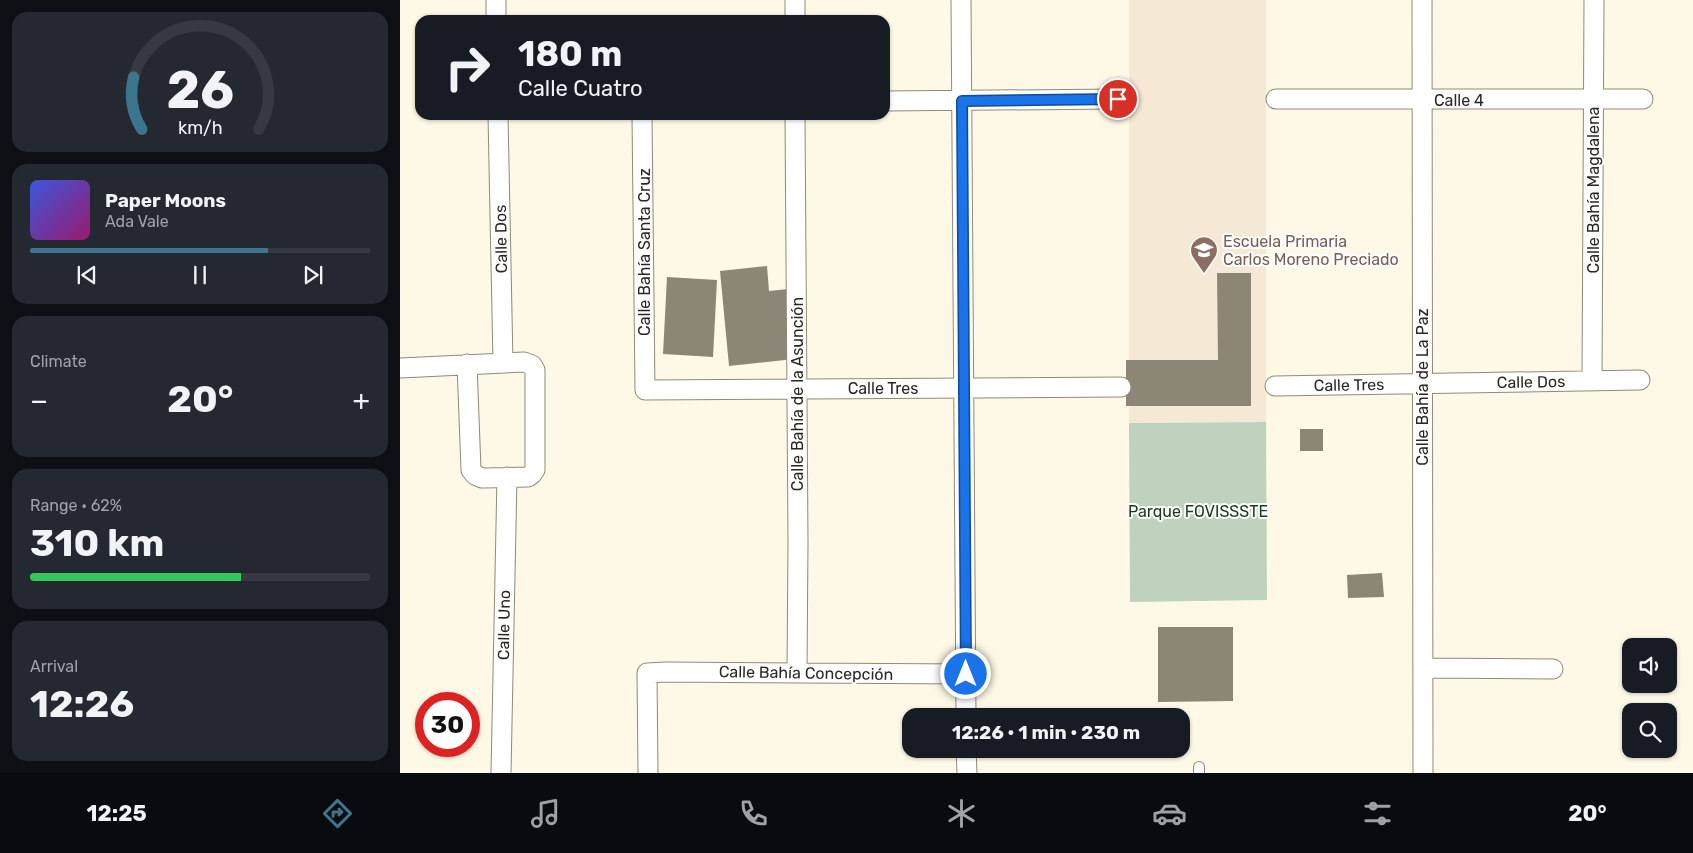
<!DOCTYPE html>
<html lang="en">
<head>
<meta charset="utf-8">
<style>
  :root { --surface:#171b24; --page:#242831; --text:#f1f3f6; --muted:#9ea1a6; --line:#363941; --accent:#3b758e }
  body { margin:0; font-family:Rubik,sans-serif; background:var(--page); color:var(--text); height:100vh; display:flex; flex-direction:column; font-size:19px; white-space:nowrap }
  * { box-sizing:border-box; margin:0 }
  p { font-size:16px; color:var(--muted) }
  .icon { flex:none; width:28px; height:28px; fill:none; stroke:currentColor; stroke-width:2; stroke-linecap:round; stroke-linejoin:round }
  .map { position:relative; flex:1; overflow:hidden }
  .panel { display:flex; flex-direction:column; gap:12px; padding:12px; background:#0d0f14; width:400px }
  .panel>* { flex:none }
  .top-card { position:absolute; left:15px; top:15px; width:475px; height:105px; border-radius:15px; box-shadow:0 1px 4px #0004; background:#171b24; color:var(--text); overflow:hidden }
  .tools { position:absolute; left:1222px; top:638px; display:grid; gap:10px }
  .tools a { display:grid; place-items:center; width:55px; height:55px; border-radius:10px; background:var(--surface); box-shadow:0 1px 4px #0004; font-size:25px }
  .speed { position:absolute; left:15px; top:692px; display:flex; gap:10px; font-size:25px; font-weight:700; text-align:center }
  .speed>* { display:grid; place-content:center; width:65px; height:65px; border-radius:50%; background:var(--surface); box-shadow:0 1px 4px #0004; line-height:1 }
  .speed .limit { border:8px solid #d22; background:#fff; color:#111 }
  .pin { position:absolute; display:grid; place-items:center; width:42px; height:42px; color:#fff; margin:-21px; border:2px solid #fff; border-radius:50%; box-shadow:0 1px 5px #0007 }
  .me { position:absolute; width:55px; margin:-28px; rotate:0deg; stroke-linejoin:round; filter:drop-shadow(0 0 4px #0008) }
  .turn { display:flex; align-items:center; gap:18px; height:105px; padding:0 20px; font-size:22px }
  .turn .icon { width:65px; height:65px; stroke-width:2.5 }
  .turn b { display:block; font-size:35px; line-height:42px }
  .big { font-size:38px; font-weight:700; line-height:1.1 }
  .panel .tile { flex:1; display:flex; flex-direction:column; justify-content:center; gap:8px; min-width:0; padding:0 18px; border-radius:15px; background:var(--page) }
  .panel .dial { align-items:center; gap:0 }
  .dial svg { height:130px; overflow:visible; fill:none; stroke:var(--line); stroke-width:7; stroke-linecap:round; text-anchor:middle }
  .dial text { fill:var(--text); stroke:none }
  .song { display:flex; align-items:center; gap:15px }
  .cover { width:60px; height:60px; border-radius:8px; background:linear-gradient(135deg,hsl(230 70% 55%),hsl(320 70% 35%)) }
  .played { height:5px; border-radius:2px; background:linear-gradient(90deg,var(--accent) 70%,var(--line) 70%) }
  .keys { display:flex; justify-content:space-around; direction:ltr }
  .heat { display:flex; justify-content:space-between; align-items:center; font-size:28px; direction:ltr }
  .charge { height:8px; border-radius:4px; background:linear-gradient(90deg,#34c759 62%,var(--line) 0) }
  .trip { position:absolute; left:502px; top:708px; width:288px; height:50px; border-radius:15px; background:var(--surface); box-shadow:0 1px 4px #0004; font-weight:700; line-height:50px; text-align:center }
  .menu { display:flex; height:80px; justify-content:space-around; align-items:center; background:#090b0e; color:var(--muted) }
  .menu .icon { width:35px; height:35px }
  .menu .active { color:var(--accent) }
  .menu b { font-size:22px; color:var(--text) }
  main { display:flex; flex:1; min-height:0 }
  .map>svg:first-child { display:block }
  .education { fill:#f5e9d5 }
  .green { fill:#bed2be }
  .building { fill:#8b8675 }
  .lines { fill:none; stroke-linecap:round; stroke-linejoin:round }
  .service-casing { stroke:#8f8a79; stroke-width:12 }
  .minor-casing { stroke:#8f8a79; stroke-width:21 }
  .service { stroke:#fff; stroke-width:10 }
  .minor { stroke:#fff; stroke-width:19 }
  .route-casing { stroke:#114b97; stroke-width:12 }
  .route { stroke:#1a73e8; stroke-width:9 }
  .labels { text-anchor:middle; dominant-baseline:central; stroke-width:4; stroke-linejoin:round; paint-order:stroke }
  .street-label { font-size:16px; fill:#292720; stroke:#fff }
  .education-label { font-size:16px; fill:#785e54; stroke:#fff; text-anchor:start }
  .park-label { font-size:16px; fill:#153c19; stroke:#fff }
</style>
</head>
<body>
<main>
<section class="panel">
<div class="tile dial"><svg viewBox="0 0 100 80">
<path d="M14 69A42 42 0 1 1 86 69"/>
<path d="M14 69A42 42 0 0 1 9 37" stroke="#3b758e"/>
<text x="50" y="56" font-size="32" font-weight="700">26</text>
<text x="50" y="72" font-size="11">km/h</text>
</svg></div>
<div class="tile">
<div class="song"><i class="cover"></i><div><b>Paper Moons</b><p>Ada Vale</p></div></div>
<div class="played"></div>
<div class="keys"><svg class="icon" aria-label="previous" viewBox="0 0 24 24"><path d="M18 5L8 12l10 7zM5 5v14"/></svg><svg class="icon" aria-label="pause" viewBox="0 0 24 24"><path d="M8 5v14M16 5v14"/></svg><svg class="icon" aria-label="next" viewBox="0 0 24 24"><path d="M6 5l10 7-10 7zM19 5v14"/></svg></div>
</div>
<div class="tile"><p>Climate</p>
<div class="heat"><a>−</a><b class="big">20°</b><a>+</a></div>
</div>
<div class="tile"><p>Range · 62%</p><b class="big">310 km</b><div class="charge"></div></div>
<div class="tile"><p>Arrival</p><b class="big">12:26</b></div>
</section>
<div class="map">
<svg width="1293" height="773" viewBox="0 0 1293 773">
  <rect width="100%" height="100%" fill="#fef9e6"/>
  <path class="education" d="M729,0h137v422l-137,1z"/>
  <path class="green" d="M866,422l1,178 -137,2 -1,-179z"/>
  <path class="building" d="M367,266l2,25 19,-2 6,70 -65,7 -9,-95z
    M817,273h34v133h-125v-46h92z
    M267,277l50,3 -4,77 -50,-3z
    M900,429h23v22h-23z
    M982,573l2,24 -36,1 -1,-23z
    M758,627h75v74l-75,1z"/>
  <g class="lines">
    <g class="service-casing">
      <path id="service" d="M799,767v6"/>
    </g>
    <g class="minor-casing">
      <path id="minor" d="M96,0v20
        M395,0v20
        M561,0l5,716
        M1022,0l1,773
        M876,99h367
        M485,101l233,-2
        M98,115l5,248
        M242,115l3,275 476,-3
        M395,115l3,427 -1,131
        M0,368l124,-6 8,3 3,5v100l-3,4 -4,3 -46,1 -7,-3 -4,-5 -4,-106
        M1192,381l2,-381
        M875,386l365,-6
        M1023,668l130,1
        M566,749l1,24
        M101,773l6,-296
        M248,773l-1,-100 19,-1 300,2"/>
    </g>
    <use href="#service" class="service"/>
    <use href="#minor" class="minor"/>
  </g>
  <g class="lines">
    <g class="route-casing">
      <path id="route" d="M566,674l-4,-573 156,-2"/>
    </g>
    <use href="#route" class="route"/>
  </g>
  <defs>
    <g id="school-pin" transform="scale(1.4375)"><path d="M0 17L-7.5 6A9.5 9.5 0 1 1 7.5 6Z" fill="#8d6e63" stroke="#fff"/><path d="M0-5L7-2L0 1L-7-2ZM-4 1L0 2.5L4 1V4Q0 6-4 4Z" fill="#fff"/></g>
  </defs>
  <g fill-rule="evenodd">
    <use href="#school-pin" x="804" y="250"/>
  </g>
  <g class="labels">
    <g class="street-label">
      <text x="1059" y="100">Calle 4</text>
      <text transform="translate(1193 190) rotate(-90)">Calle Bahía Magdalena</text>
      <text transform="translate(101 239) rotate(-91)">Calle Dos</text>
      <text transform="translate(244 252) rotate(-90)">Calle Bahía Santa Cruz</text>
      <text transform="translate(1131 382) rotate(-1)">Calle Dos</text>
      <text transform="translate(949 385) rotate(-1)">Calle Tres</text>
      <text transform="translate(1022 387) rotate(-90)">Calle Bahía de La Paz</text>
      <text x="483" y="388">Calle Tres</text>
      <text transform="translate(397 394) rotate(-90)">Calle Bahía de la Asunción</text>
      <text transform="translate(104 625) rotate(-89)">Calle Uno</text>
      <text transform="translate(406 673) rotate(1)">Calle Bahía Concepción</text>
    </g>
    <g class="education-label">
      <text x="823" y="241">Escuela Primaria<tspan x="823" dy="18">Carlos Moreno Preciado</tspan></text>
    </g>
    <g class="park-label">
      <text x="798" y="511">Parque FOVISSSTE</text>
    </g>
  </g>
</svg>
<div class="tools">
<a><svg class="icon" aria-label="sound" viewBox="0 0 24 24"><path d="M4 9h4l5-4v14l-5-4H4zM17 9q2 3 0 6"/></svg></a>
<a><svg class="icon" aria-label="search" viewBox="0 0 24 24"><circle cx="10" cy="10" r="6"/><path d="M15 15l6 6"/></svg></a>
</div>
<div class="speed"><div class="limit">30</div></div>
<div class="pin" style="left:718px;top:99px;background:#d93025"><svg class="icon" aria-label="arrive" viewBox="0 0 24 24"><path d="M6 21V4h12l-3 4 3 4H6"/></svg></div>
<svg class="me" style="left:566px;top:674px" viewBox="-20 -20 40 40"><circle r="17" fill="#1a73e8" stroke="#fff" stroke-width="3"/><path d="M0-11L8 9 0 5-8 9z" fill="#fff"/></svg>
<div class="trip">12:26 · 1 min · 230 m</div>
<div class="top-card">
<div class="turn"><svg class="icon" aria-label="right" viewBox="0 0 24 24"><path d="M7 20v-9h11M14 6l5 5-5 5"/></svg><div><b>180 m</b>Calle Cuatro</div></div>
</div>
</div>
</main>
<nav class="menu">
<b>12:25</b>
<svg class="icon active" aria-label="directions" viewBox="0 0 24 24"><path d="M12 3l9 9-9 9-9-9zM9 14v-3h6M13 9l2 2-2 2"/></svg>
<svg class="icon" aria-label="music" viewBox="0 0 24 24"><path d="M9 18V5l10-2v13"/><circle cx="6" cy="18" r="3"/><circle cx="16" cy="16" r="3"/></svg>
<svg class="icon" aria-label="phone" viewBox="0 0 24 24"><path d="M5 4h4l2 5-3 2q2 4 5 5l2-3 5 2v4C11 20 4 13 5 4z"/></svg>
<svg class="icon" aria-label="climate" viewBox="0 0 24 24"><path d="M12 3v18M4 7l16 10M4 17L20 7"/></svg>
<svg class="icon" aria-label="car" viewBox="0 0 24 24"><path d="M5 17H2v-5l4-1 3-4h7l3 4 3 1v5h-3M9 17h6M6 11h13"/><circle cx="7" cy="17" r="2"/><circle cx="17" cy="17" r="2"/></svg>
<svg class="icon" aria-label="filters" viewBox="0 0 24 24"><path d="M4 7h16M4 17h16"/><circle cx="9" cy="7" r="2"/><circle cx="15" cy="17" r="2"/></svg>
<b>20°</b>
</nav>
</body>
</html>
